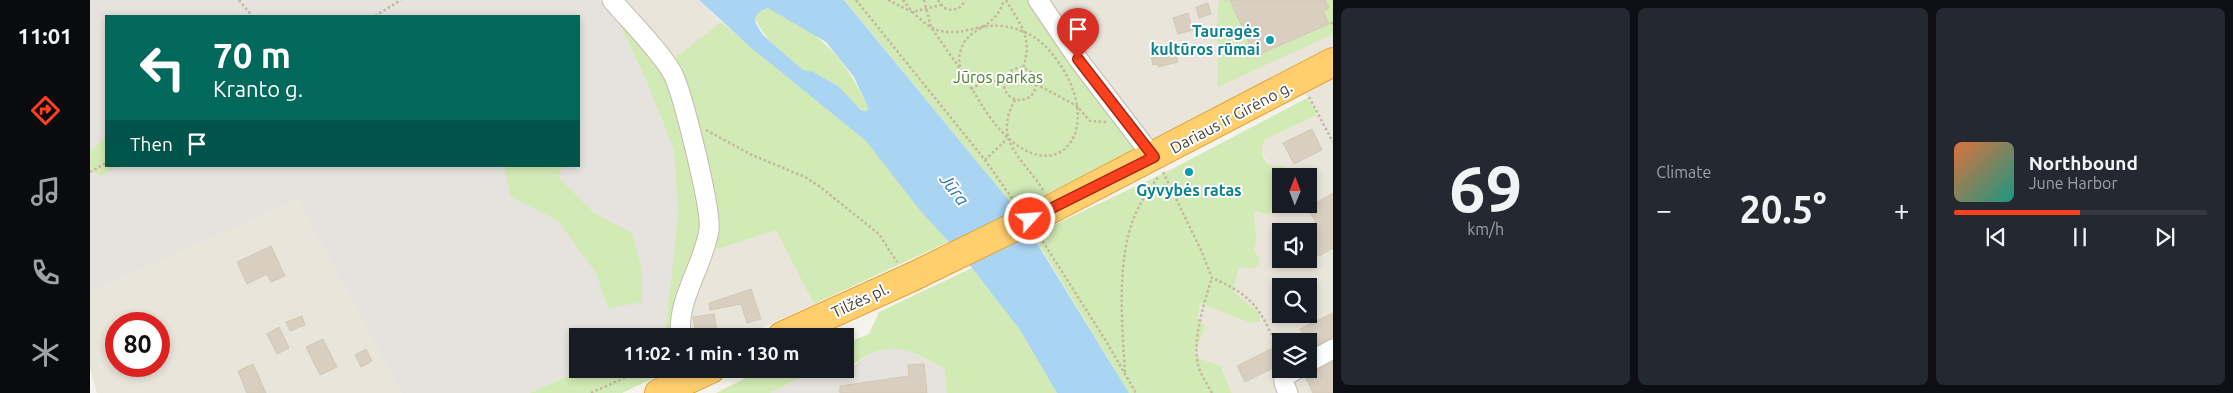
<!DOCTYPE html>
<html lang="en">
<head>
<meta charset="utf-8">
<style>
  :root { --surface:#171b24; --page:#242831; --text:#f1f3f6; --muted:#9ea1a6; --line:#363941; --accent:#fc3f1d }
  body { margin:0; font-family:Ubuntu,sans-serif; background:var(--page); color:var(--text); height:100vh; display:flex; flex-direction:column; font-size:19px; white-space:nowrap }
  * { box-sizing:border-box; margin:0 }
  p { font-size:16px; color:var(--muted) }
  .icon { flex:none; width:28px; height:28px; fill:none; stroke:currentColor; stroke-width:2; stroke-linecap:round; stroke-linejoin:round }
  .map { position:relative; flex:1; overflow:hidden }
  .drawer { display:flex; flex-direction:column; gap:8px; padding:8px; background:#0d0f14; width:900px }
  .drawer>* { flex:none }
  .guide { position:absolute; left:15px; top:15px; width:475px; height:152px; border-radius:0px; box-shadow:0 2px 8px #0003; background:#00695c; color:#fff; overflow:hidden }
  .needle { width:32px; rotate:1deg }
  .buttons { position:absolute; left:1182px; top:168px; display:grid; gap:10px }
  .buttons a { display:grid; place-items:center; width:45px; height:45px; border-radius:0px; background:var(--surface); box-shadow:0 2px 8px #0003; font-size:25px }
  .speed { position:absolute; left:15px; top:312px; display:flex; gap:10px; font-size:25px; font-weight:700; text-align:center }
  .speed>* { display:grid; place-content:center; width:65px; height:65px; border-radius:50%; background:var(--surface); box-shadow:0 2px 8px #0003; line-height:1 }
  .speed .limit { border:8px solid #d22; background:#fff; color:#111 }
  .pin { position:absolute; display:grid; place-items:center; width:42px; height:42px; color:#fff; margin:-51px -21px; border-radius:50% 50% 50% 0; rotate:-45deg; box-shadow:0 0 5px #0007 }
  .pin .icon { rotate:45deg }
  .me { position:absolute; width:55px; margin:-28px; rotate:64deg; stroke-linejoin:round; filter:drop-shadow(0 0 4px #0008) }
  .turn { display:flex; align-items:center; gap:18px; height:105px; padding:0 25px; font-size:22px }
  .turn .icon { width:65px; height:65px; stroke-width:2.5 }
  .turn b { display:block; font-size:35px; line-height:42px }
  .then { display:flex; align-items:center; height:48px; padding:0 25px; background:#0003; gap:10px; font-size:19px }
  .big { font-size:38px; font-weight:600; line-height:1.1 }
  .drawer .widget { flex:1; display:flex; flex-direction:column; justify-content:center; gap:8px; min-width:0; padding:0 18px; border-radius:8px; background:var(--page) }
  .drawer .dial { align-items:center; gap:0 }
  .dial b { font-size:65px; line-height:1 }
  .song { display:flex; align-items:center; gap:15px }
  .cover { width:60px; height:60px; border-radius:8px; background:linear-gradient(135deg,hsl(20 70% 55%),hsl(170 70% 35%)) }
  .played { height:5px; border-radius:2px; background:linear-gradient(90deg,var(--accent) 50%,var(--line) 50%) }
  .keys { display:flex; justify-content:space-around; direction:ltr }
  .heat { display:flex; justify-content:space-between; align-items:center; font-size:28px; direction:ltr }
  .drawer .tiles { flex:1; display:grid; gap:8px; grid-template-columns:repeat(3,1fr) }
  .trip { position:absolute; left:479px; top:328px; width:285px; height:50px; border-radius:0px; background:var(--surface); box-shadow:0 2px 8px #0003; font-weight:600; line-height:50px; text-align:center }
  main { display:flex; flex:1; min-height:0 }
  .menu { display:flex; flex-direction:column; width:90px; justify-content:space-around; align-items:center; background:#090b0e; color:var(--muted) }
  .menu .icon { width:35px; height:35px }
  .menu .selected { color:var(--accent) }
  .menu b { font-size:22px; color:var(--text) }
  .map>svg:first-child { display:block }
  .residential { fill:#eae5da; fill-rule:evenodd }
  .industrial { fill:#e6e2dd; fill-rule:evenodd }
  .green { fill:#d2eab5 }
  .water { fill:#a9d4f2; fill-rule:evenodd }
  .building { fill:#d8cfc1; stroke:#d3c7b4 }
  .lines { fill:none; stroke-linecap:round; stroke-linejoin:round }
  .minor-casing { stroke:#c2bbae; stroke-width:21 }
  .highway-casing { stroke:#e0a43c; stroke-width:30 }
  .path { stroke:#c4b79f; stroke-width:2.5; stroke-dasharray:2.5 2.5; stroke-linecap:butt }
  .minor { stroke:#fff; stroke-width:19 }
  .highway { stroke:#ffcf6e; stroke-width:28 }
  .highway-bridge-casing { stroke:#e0a43c; stroke-width:30; stroke-linecap:butt }
  .highway-bridge { stroke:#ffcf6e; stroke-width:28 }
  .route-casing { stroke:#a42913; stroke-width:12 }
  .route { stroke:#fc3f1d; stroke-width:9 }
  .culture-dot { fill:#0f9aa8; stroke:#fff; stroke-width:2 }
  .labels { text-anchor:middle; dominant-baseline:central; stroke-width:4; stroke-linejoin:round; paint-order:stroke }
  .culture-label { font-size:16px; font-weight:bold; fill:#0d838f; stroke:#fff; text-anchor:end }
  .park-label { font-size:16px; fill:#4a7f2a; stroke:#fff }
  .street-label { font-size:16px; fill:#4b4439; stroke:#fff }
  .water-label { font-size:18px; font-style:italic; fill:#2e7ab2; stroke:#fff }
</style>
</head>
<body>
<main>
<nav class="menu">
<b>11:01</b>
<svg class="icon selected" aria-label="directions" viewBox="0 0 24 24"><path d="M12 3l9 9-9 9-9-9zM9 14v-3h6M13 9l2 2-2 2"/></svg>
<svg class="icon" aria-label="music" viewBox="0 0 24 24"><path d="M9 18V5l10-2v13"/><circle cx="6" cy="18" r="3"/><circle cx="16" cy="16" r="3"/></svg>
<svg class="icon" aria-label="phone" viewBox="0 0 24 24"><path d="M5 4h4l2 5-3 2q2 4 5 5l2-3 5 2v4C11 20 4 13 5 4z"/></svg>
<svg class="icon" aria-label="climate" viewBox="0 0 24 24"><path d="M12 3v18M4 7l16 10M4 17L20 7"/></svg>
</nav>
<div class="map">
<svg width="1243" height="393" viewBox="0 0 1243 393">
  <rect width="100%" height="100%" fill="#f6f3ec"/>
  <path class="residential" d="M510,0h99l22,22 -59,46z
    M754,0h489v50l-317,159z
    M1243,77v316h-101l-9,-23 -6,-6 -14,-3 -8,-6 10,-29 -7,-9 2,-14 50,20 9,-10 -26,-21 6,-25 15,-17v-38l12,2 6,-5 9,-17v12h28v-28h-18v-3l-9,-7 -13,-1 -8,-13 1,-7 3,-5 50,-24v-7l-10,-15zM1191,231h28v28h-28zM1191,286h28v28h-28zM1191,341h28v28h-28z
    M208,198l103,195h-304l-7,-24v-77zM26,324h43v42h-43z
    M687,229l37,75 -71,32h-53l-3,-22 25,-63z"/>
  <path class="industrial" d="M0,0h510l15,14 33,71 26,65 4,64 -13,119 -7,3h-80v33h6l-55,24h-128l-103,-194 -208,93zM16,16h473v150h-473z
    M800,347l12,1 42,20 3,25h-177l49,-24h26v-3l10,-1 12,-10z"/>
  <path class="green" d="M755,0h187l101,144 -1,7 -116,58z
    M1129,0h114v34l-115,53 -1,-65z
    M678,8c50,21 78,51 100,99l-2,6c-12,-8 -20,-20 -32,-29 -9,-6 -20,-11 -30,-14 -13,-4 -47,-40 -49,-53l7,-7z
    M525,14l47,54 59,-46 145,119 82,101 -134,62 -38,-74 -64,21 -25,63 3,22h-32l7,-3 13,-119 -4,-64 -26,-65z
    M1217,98l8,11v7l-50,24c-5,10 -4,17 4,25 9,1 17,0 22,8v3h-10c0,9 -3,35 -15,38 -3,0 -8,-2 -12,-2l2,29 -2,9 5,8v7l-7,4 -13,-2 -6,24 26,22 1,9 -10,1 -50,-20 -2,14 7,9 -10,29c9,8 19,6 26,12l11,26h-103l-96,-158 137,-65z
    M16,136v30h11l-17,10 -10,-8v-16z
    M414,166h59l-5,11 36,36 38,20 10,38v31l-34,6 -12,-35 -39,-53 -46,-23z
    M882,268l48,62 37,63h-110l-3,-25c-29,-14 -43,-27 -75,-14 -9,5 -13,11 -24,12v-27l6,2 18,-7 10,-22z
    M494,369h89l-51,24h-93z
    M673,369h56l-49,24h-54z"/>
  <path class="water" d="M609,0h145l172,209 113,184h-72l-37,-63 -48,-62 -53,-59 -53,-68 -117,-95zM678,8l58,34 28,35 14,30 -1,4 -6,-1 -23,-24 -25,-14 -10,-2 -13,-11 -27,-24 -7,-11 -1,-7 7,-7z"/>
  <path class="building" d="M1140,0h95l4,8 -6,3 6,13 -74,32z
    M1118,3l3,11 -12,4 -3,-11z
    M1098,13l5,17 -15,4 -5,-16z
    M1084,46l4,16 -20,5v-3l-5,1 -3,-14z
    M1222,129l10,21 -28,14 -11,-21z
    M1243,193v55l-14,8 -10,-18v-7l-6,-2 13,-7 -9,-14z
    M181,246l14,30 -14,6 -4,-8 -20,10 -10,-22z
    M661,289l10,30 -14,4 -6,-19 -31,6 -1,-7z
    M1243,313v24l-24,12v-8h-3l-6,-12z
    M624,314l3,17 -21,4 -3,-18z
    M212,316l3,9 -15,6 -4,-9z
    M189,327l10,21 -12,6 -10,-20z
    M233,339l14,28 -17,8 -14,-28z
    M1183,348l8,16 -36,18 -8,-16z
    M276,349l6,12 -11,6 -6,-12z
    M1243,362v31h-20l-8,-17 2,-3 7,-1z
    M163,364l13,29h-19l-9,-22z
    M834,364l3,29h-87v-7l69,-10 -1,-11z"/>
  <g class="lines">
    <g class="minor-casing">
      <path id="minor" d="M522,0c17,20 49,52 61,74 10,21 39,136 36,156 -5,35 -33,70 -28,106
        M948,0l40,59 75,98
        M1219,362l24,-13
        M1198,393l-4,-10v-6l13,-8"/>
    </g>
    <g class="highway-casing">
      <path id="highway" d="M957,211l286,-149
        M692,336l130,-59
        M569,393l52,-24"/>
    </g>
    <path class="path" d="M149,0l13,16
      M766,0l129,160 31,44
      M798,0l24,12 29,-7
      M813,0c8,11 21,25 34,30 16,5 30,0 45,-3 23,-5 50,4 66,22 73,82 -3,167 -71,48 -9,-14 -21,-27 -17,-44 6,-28 35,-21 44,-53
      M834,0l7,27 29,42
      M848,0l6,8c10,4 17,1 21,-8
      M916,0c15,26 27,37 17,68
      M1136,0h1
      M285,16l26,-16
      M1241,24l2,-2
      M914 84a16 16 0 1 1 32 0a16 16 0 1 1-32 0Z
      M946,84l41,22 13,15 17,1
      M881,89l14,-8h19
      M1219,97l24,45
      M925,100c-23,41 8,58 28,90
      M616,130l46,25 53,22 14,9 60,48 18,28
      M895,160l22,-21
      M0,172l16,-9
      M1073,172l38,78 11,28c46,19 50,36 69,78
      M950,237l66,104 30,52
      M661,336l13,-6
      M1035,372c-3,-47 -9,-113 10,-157 6,-14 15,-27 24,-39
      M640,375l13,-6
      M501,393l53,-24
      M1122,393c-4,-8 -10,-16 -13,-25 -8,-25 5,-65 13,-90"/>
    <use href="#minor" class="minor"/>
    <use href="#highway" class="highway"/>
    <g class="highway-bridge-casing">
      <path id="highway-bridge" d="M822,277l135,-66"/>
    </g>
    <use href="#highway-bridge" class="highway-bridge"/>
  </g>
  <g class="lines">
    <g class="route-casing">
      <path id="route" d="M940,219l124,-62 -76,-98"/>
    </g>
    <use href="#route" class="route"/>
  </g>
  <g class="culture-dot">
    <circle cx="1180" cy="40" r="5"/>
    <circle cx="1099" cy="172" r="5"/>
  </g>
  <g class="labels">
    <g class="culture-label">
      <text x="1170" y="31">Tauragės<tspan x="1170" dy="18">kultūros rūmai</tspan></text>
      <text x="1099" y="190" text-anchor="middle">Gyvybės ratas</text>
    </g>
    <g class="park-label">
      <text x="908" y="77">Jūros parkas</text>
    </g>
    <g class="street-label">
      <text transform="translate(1141 117) rotate(-28)">Dariaus ir Girėno g.</text>
      <text transform="translate(770 300) rotate(-25)">Tilžės pl.</text>
    </g>
    <g class="water-label">
      <text transform="translate(865 189) rotate(53)">Jūra</text>
    </g>
  </g>
</svg>
<div class="buttons">
<a><svg class="needle" viewBox="-14 -14 28 28"><path d="M0-13l5 13h-10z" fill="#e53935"/><path d="M0 13l5-13h-10z" fill="#9ea1a6"/></svg></a>
<a><svg class="icon" aria-label="sound" viewBox="0 0 24 24"><path d="M4 9h4l5-4v14l-5-4H4zM17 9q2 3 0 6"/></svg></a>
<a><svg class="icon" aria-label="search" viewBox="0 0 24 24"><circle cx="10" cy="10" r="6"/><path d="M15 15l6 6"/></svg></a>
<a><svg class="icon" aria-label="layers" viewBox="0 0 24 24"><path d="M12 4l9 5-9 5-9-5zM3 14l9 5 9-5"/></svg></a>
</div>
<div class="speed"><div class="limit">80</div></div>
<div class="pin" style="left:988px;top:59px;background:#d93025"><svg class="icon" aria-label="arrive" viewBox="0 0 24 24"><path d="M6 21V4h12l-3 4 3 4H6"/></svg></div>
<svg class="me" style="left:940px;top:219px" viewBox="-20 -20 40 40"><circle r="17" fill="#fc3f1d" stroke="#fff" stroke-width="3"/><path d="M0-11L8 9 0 5-8 9z" fill="#fff"/></svg>
<div class="trip">11:02 · 1 min · 130 m</div>
<div class="guide">
<div class="turn"><svg class="icon" aria-label="left" viewBox="0 0 24 24"><path d="M17 20v-9H6M10 6l-5 5 5 5"/></svg><div><b>70 m</b>Kranto g.</div></div>
<div class="then">Then<svg class="icon" aria-label="arrive" viewBox="0 0 24 24"><path d="M6 21V4h12l-3 4 3 4H6"/></svg></div>
</div>
</div>
<section class="drawer">
<div class="tiles">
<div class="widget dial"><b>69</b><p>km/h</p></div>
<div class="widget"><p>Climate</p>
<div class="heat"><a>−</a><b class="big">20.5°</b><a>+</a></div>
</div>
<div class="widget">
<div class="song"><i class="cover"></i><div><b>Northbound</b><p>June Harbor</p></div></div>
<div class="played"></div>
<div class="keys"><svg class="icon" aria-label="previous" viewBox="0 0 24 24"><path d="M18 5L8 12l10 7zM5 5v14"/></svg><svg class="icon" aria-label="pause" viewBox="0 0 24 24"><path d="M8 5v14M16 5v14"/></svg><svg class="icon" aria-label="next" viewBox="0 0 24 24"><path d="M6 5l10 7-10 7zM19 5v14"/></svg></div>
</div>
</div>
</section>
</main>
</body>
</html>
